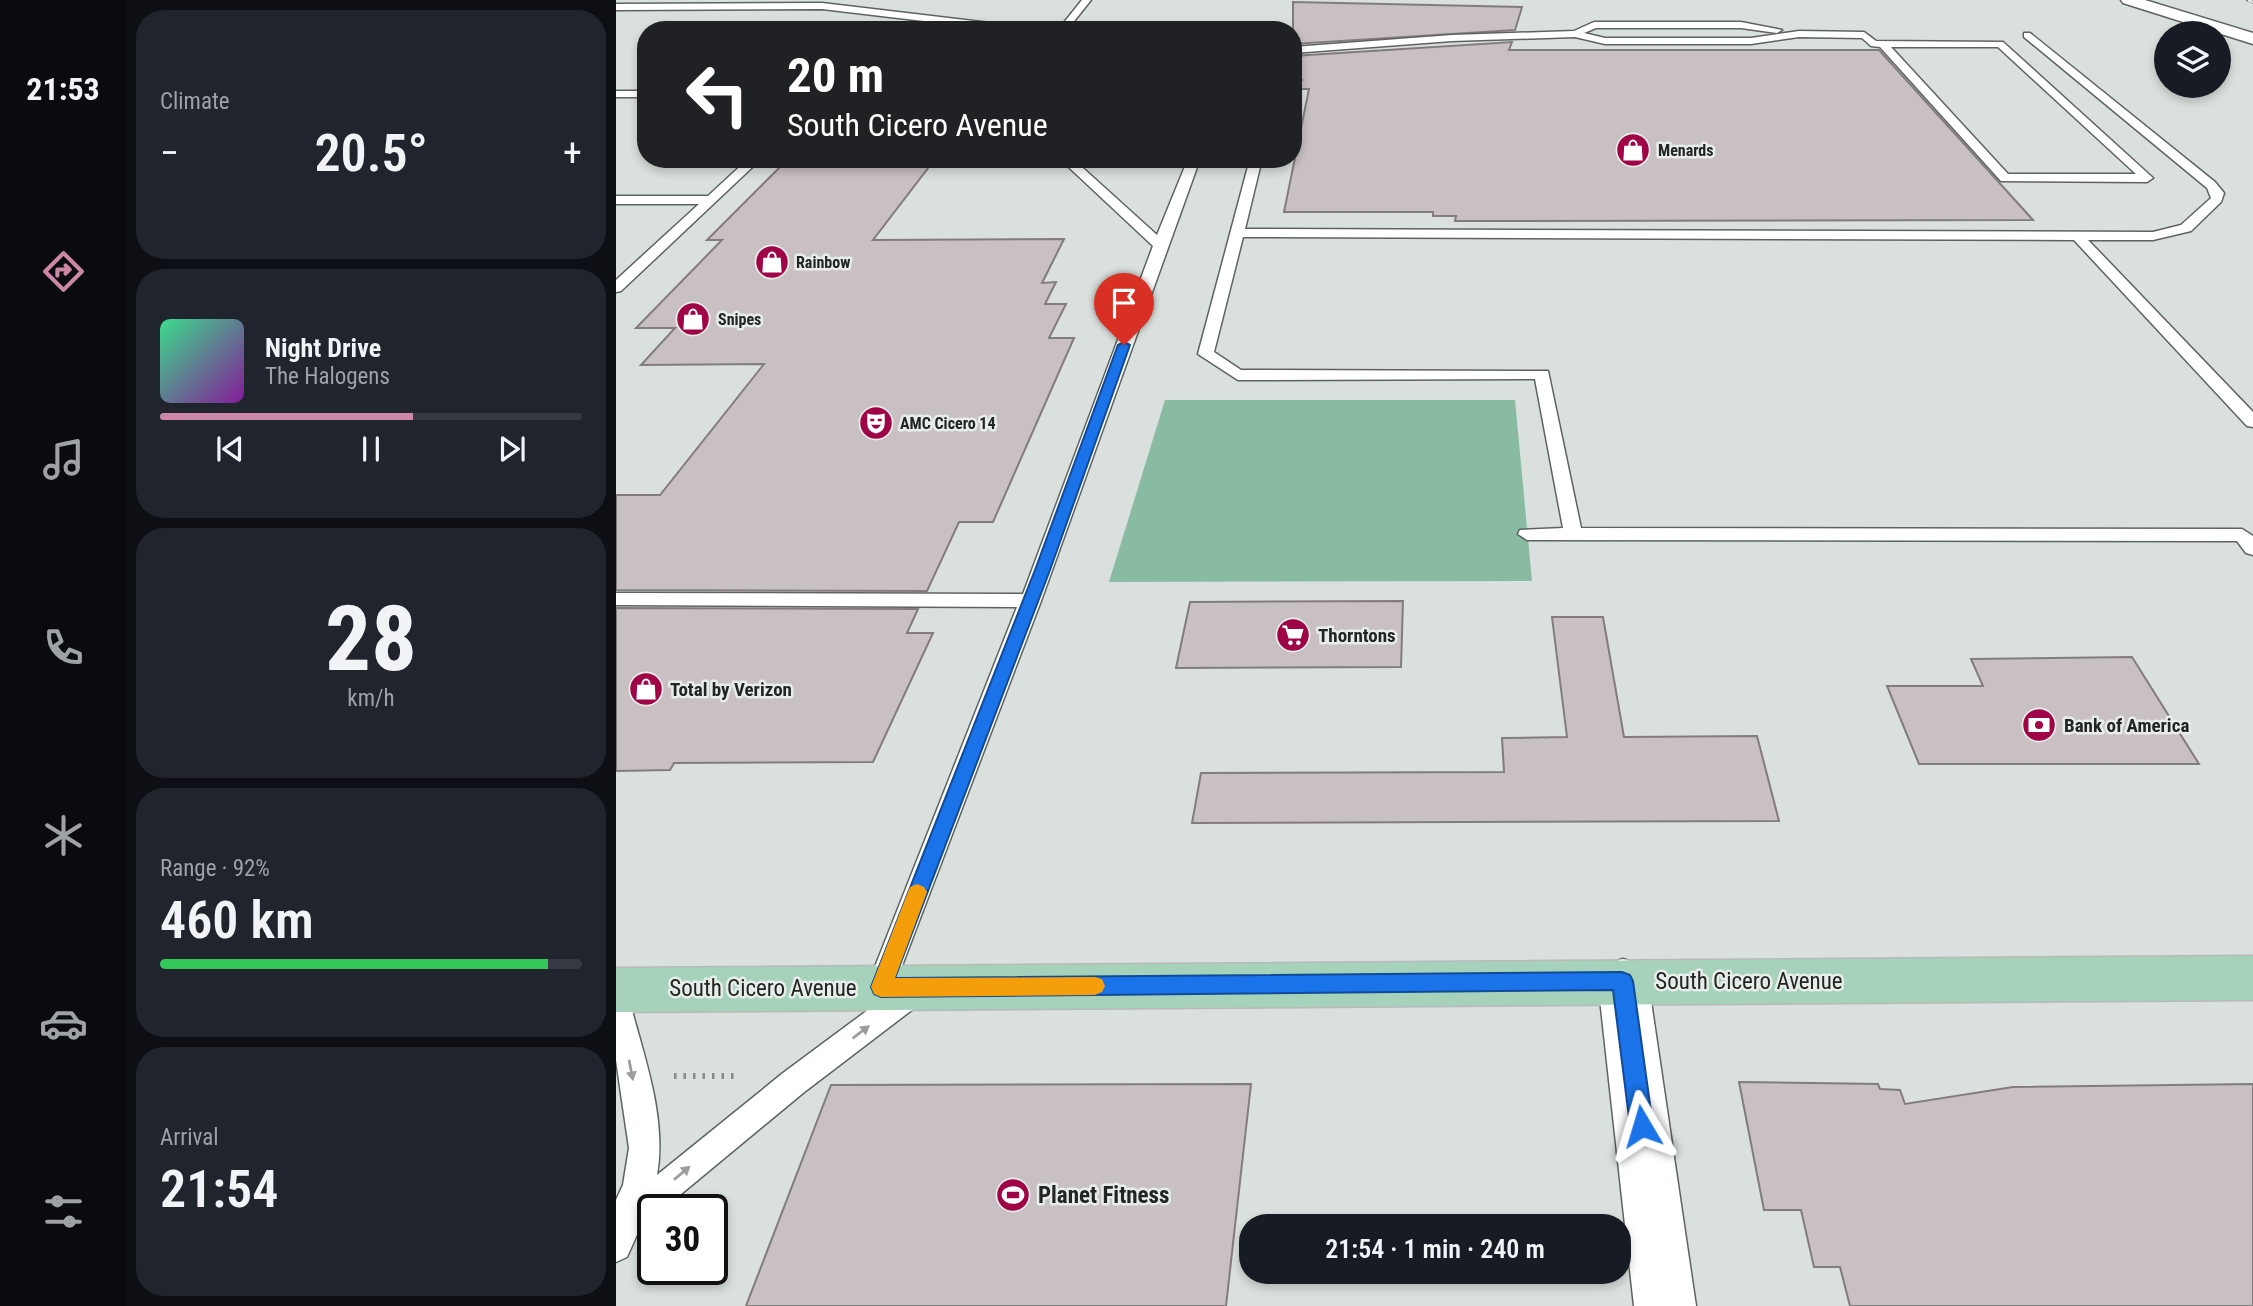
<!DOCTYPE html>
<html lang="en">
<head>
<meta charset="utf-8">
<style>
  :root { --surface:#171b24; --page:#20242c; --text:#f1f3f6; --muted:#9ea1a6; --line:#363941; --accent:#cc87a7 }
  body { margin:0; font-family:"Roboto Condensed",sans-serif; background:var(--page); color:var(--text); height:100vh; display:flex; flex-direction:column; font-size:26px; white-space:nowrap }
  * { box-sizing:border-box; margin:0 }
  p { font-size:23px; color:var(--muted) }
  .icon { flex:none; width:38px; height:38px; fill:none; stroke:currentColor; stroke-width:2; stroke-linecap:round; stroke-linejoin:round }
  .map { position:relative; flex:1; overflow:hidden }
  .sheet { display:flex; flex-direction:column; gap:10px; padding:10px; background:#0d0f14; width:490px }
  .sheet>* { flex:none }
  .banner { position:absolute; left:21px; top:21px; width:665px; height:147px; border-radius:28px; box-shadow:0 4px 10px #0003; background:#202124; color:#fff; overflow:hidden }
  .controls { position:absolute; left:1538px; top:21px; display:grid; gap:14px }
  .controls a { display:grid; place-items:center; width:77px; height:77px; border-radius:50%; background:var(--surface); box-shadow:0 4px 10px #0003; font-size:35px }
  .speed { position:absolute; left:21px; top:1194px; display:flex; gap:14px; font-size:35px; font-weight:700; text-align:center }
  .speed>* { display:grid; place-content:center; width:91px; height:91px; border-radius:50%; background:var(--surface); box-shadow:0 4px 10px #0003; line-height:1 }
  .speed .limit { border:4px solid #111; border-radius:10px; background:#fff; color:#111 }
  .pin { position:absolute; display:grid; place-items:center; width:60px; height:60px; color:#fff; margin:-72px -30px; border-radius:50% 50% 50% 0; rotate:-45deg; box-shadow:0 0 7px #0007 }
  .pin .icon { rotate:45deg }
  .me { position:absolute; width:77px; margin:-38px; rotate:353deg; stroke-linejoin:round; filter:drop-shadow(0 0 5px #0008) }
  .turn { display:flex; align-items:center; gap:24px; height:147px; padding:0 35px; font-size:32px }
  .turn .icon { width:91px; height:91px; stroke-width:2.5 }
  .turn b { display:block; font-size:49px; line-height:60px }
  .big { font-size:52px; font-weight:600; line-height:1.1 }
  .sheet .widget { flex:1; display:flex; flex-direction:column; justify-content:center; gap:10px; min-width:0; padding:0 24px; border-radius:28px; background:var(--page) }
  .sheet .dial { align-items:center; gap:0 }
  .dial b { font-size:91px; line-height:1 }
  .song { display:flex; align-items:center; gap:21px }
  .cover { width:84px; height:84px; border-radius:10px; background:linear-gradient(135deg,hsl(150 70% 55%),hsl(290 70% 35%)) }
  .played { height:7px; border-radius:4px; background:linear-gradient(90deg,var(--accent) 60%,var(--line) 60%) }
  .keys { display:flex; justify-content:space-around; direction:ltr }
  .heat { display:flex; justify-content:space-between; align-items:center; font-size:38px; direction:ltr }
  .charge { height:10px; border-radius:5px; background:linear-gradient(90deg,#34c759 92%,var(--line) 0) }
  .trip { position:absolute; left:623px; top:1214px; width:392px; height:70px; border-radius:28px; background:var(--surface); box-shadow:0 4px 10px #0003; font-weight:600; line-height:70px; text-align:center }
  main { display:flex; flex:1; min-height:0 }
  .menu { display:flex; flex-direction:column; width:126px; justify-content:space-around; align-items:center; background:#090b0e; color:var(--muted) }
  .menu .icon { width:49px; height:49px }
  .menu .current { color:var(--accent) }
  .menu b { font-size:32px; color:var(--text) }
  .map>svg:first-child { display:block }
  .green { fill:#89bba2 }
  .building { fill:#c8c0c2; stroke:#837c7d; stroke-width:2 }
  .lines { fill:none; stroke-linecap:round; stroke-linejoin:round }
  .lane-casing { stroke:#5e6360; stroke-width:3 }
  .street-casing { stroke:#5e6360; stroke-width:3 }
  .secondary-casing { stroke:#5e6360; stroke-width:3 }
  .primary-casing { stroke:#b9b9b9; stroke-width:3 }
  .path { stroke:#878b89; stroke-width:6; stroke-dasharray:2.5 7; stroke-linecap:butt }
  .lane { fill:#fff; fill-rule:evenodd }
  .street { fill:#fff; fill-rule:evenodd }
  .secondary { fill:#fff; fill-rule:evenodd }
  .primary { fill:#a6d2bc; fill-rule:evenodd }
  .rail-casing { stroke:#5d605f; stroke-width:3.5 }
  .rail { stroke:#e7eeea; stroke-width:2.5; stroke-dasharray:8; stroke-linecap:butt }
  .oneway { fill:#9c9d9c }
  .route { fill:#1a73e8; stroke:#114b97; stroke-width:2 }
  .slow { fill:#f59e0b }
  .labels { text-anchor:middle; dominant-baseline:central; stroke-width:5; stroke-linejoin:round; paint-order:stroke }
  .far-poi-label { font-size:16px; font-weight:bold; fill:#232524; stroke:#e7eeea; text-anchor:start }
  .poi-label { font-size:19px; font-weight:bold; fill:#232524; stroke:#e7eeea; text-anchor:start }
  .near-street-label { font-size:23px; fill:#232524; stroke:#e7eeea }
  .near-poi-label { font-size:23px; font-weight:bold; fill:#232524; stroke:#e7eeea; text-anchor:start }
</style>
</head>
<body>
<main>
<nav class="menu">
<b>21:53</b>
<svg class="icon current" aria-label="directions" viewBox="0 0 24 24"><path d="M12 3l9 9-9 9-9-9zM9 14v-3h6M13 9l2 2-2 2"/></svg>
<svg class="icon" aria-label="music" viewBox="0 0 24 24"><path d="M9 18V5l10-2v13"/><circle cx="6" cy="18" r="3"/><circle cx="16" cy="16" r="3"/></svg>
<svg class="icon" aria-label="phone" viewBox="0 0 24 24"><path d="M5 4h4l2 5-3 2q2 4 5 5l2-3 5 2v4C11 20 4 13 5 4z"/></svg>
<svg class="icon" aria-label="climate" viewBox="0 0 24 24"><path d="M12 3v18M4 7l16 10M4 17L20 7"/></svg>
<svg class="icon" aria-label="car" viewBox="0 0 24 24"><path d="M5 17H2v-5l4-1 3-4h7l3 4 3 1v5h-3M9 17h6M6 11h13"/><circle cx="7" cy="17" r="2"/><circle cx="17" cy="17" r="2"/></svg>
<svg class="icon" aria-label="filters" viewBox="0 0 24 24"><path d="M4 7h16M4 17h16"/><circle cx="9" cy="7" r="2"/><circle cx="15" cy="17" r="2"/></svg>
</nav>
<section class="sheet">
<div class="widget"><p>Climate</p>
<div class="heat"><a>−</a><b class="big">20.5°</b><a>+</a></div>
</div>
<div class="widget">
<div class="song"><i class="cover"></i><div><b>Night Drive</b><p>The Halogens</p></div></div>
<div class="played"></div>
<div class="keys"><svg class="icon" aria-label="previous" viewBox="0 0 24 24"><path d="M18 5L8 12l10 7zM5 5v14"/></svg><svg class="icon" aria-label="pause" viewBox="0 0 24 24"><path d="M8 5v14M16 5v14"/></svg><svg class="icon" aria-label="next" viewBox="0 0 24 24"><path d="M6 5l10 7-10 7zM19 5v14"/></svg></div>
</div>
<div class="widget dial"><b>28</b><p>km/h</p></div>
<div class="widget"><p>Range · 92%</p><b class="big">460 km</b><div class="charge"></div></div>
<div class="widget"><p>Arrival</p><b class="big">21:54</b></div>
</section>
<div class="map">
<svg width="1637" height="1306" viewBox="0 0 1637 1306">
  <rect width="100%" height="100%" fill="#dae0dd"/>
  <path class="green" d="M549,400h350l17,181 -423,1z"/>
  <path class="building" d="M677,2l229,5 -7,23 -222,14z
    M896,42l-3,8h370l154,170 -578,1 1,-5h-23v-4h-149l25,-123h-16v-4l9,-5 -9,-13v-11z
    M172,159h147l-62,81 191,-1 -22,44 14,-1 -11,22h21l-17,34h25l-81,184h-34l-32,69 -311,-1v-95h44l104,-131 -123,1 34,-37h-39l86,-88h-15z
    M787,601l-2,66 -225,1 14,-66z
    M0,608l302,1 -11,24h26l-60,129 -199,1 -4,7 -54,1z
    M936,617h51l21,120 133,-1 22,85 -587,2 9,-50 303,-1 -2,-34 65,-1z
    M1516,657l67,107h-280l-32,-78h96l-12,-27z
    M1123,1082l139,2 2,5 20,1 5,14 108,-17 240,-3v222h-403l-10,-39h-26l-13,-57h-37z
    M635,1084l-25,222h-480l85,-221z"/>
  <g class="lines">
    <g class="lane-casing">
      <path id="lane" d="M466,0h9l-24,30h-9z
        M206,3l203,24 4,3h-29l-178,-21 -206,1v-6z
        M978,22h147l41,8 -5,3 -36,-5h-145l-12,5 21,5h146l48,-7 65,1 12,9 127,1 150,136 -6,4 -146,-1 -121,-134 -9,-1 -9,-8 -63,-1 -48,7h-146l-30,-7 -123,4 -159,12v-6l159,-12 122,-4zM1275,47h107l138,127h-128z
        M480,26l4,4h-9z
        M1408,33h6l185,149 9,11 -3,9 -30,29 -38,9h-65l165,172v15l-6,-1 -173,-186 -831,-3 -29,115 27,18 307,1 33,157 661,1 11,7v19l-7,-2 -9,-12 -710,-1 -9,-6 2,-4 43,-2 -28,-149 -297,1 -40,-26 52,-195h12l-17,70 908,3 28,-7 30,-27 -4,-10 -183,-151z
        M677,70l6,9 -5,3h-1z
        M0,91h30v6h-30z
        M132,159h13l-140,132 -5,1v-12l83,-76h-83v-8h92z
        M444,159h13l84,76 31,-76h12l-159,442 -149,391 19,-10 10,3 4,9 -4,9 -118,90 -140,116h-10v9l-13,10 -13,29 -11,5v-62l7,-15 6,-37 -13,-88v-69l10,3 4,9c14,54 37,115 27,172l126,-102 101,-75 -13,-2 -4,-9 150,-380 -401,-2v-12l407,1 130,-348z"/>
    </g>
    <g class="street-casing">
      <path id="street" d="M1007,959l18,6 7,16 48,325h-62l-36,-325 7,-16z"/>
    </g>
    <g class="secondary-casing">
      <path id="secondary" d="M1505,0h24l108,33v11l-130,-41z"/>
    </g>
    <g class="primary-casing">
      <path id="primary" d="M1637,956v44l-1637,12v-44z"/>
    </g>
    <path class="path" d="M58,1076h62"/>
    <use href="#lane" class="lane"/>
    <use href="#street" class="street"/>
    <use href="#secondary" class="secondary"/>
    <use href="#primary" class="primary"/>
    <g class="rail-casing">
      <path id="rail" d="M1632,0l5,2"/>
    </g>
    <use href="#rail" class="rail"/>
  </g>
  <defs><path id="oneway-solid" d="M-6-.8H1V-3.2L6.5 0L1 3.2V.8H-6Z" transform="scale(1.75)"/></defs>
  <g class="oneway">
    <use href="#oneway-solid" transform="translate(245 1032) rotate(-37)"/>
    <use href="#oneway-solid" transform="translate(15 1070) rotate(79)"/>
    <use href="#oneway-solid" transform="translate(66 1173) rotate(-40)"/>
  </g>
  <path class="route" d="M508,342l6,3 -80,225 -155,408 727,-6 8,3 3,6 20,145 -3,7 -8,4 -8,-4 -4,-7 -17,-136 -732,7 -7,-3 -3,-7 164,-417 83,-225z"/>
  <path class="slow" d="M301,884l7,3 3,5 -32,86 200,-1 7,2 3,7 -3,6 -7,3 -214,2 -7,-3 -3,-7 37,-95 2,-5z"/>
  <defs>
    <g id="shop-disc" transform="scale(1.75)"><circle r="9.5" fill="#9f0447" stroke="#e7eeea"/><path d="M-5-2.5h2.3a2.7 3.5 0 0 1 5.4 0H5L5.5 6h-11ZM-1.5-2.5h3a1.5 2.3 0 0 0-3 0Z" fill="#fff"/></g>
    <g id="theatre-disc" transform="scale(1.75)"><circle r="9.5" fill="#9f0447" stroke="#e7eeea"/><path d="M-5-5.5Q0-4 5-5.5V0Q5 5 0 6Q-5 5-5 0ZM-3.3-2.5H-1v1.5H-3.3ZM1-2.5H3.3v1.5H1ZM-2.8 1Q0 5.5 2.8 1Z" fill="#fff"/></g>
    <g id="supermarket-disc" transform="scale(1.75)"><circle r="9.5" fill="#9f0447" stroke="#e7eeea"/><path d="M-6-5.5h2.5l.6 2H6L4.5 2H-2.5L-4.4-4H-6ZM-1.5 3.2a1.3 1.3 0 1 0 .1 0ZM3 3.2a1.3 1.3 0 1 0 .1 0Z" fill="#fff"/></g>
    <g id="bank-disc" transform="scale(1.75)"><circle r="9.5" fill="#9f0447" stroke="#e7eeea"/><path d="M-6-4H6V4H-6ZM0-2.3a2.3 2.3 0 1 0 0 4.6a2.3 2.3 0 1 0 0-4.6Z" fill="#fff"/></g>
    <g id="stadium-disc" transform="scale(1.75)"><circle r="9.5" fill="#9f0447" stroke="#e7eeea"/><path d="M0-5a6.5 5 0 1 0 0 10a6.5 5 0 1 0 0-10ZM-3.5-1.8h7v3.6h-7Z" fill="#fff"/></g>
  </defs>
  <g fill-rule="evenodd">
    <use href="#shop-disc" x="1017" y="150"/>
    <use href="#shop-disc" x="156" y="262"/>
    <use href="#shop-disc" x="77" y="319"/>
    <use href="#theatre-disc" x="260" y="423"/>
    <use href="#supermarket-disc" x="677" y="635"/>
    <use href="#shop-disc" x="30" y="689"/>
    <use href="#bank-disc" x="1423" y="725"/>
    <use href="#stadium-disc" x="397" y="1195"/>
  </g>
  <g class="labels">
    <g class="far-poi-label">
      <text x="1042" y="150">Menards</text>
      <text x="180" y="262">Rainbow</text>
      <text x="102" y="319">Snipes</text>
      <text x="284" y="423">AMC Cicero 14</text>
    </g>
    <g class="poi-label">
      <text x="702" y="635">Thorntons</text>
      <text x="54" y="689">Total by Verizon</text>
      <text x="1448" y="725">Bank of America</text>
    </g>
    <g class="near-street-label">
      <text x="1133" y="981">South Cicero Avenue</text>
      <text x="147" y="988">South Cicero Avenue</text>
    </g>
    <g class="near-poi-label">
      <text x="422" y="1195">Planet Fitness</text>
    </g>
  </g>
</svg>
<div class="controls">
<a><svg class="icon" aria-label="layers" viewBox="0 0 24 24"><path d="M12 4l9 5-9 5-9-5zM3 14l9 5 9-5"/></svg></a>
</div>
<div class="speed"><div class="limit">30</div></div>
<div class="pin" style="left:508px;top:345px;background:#d93025"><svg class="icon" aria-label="arrive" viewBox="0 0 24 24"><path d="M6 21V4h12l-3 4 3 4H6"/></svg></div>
<svg class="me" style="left:1026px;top:1126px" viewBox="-20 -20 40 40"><path d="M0-17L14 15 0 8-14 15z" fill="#1a73e8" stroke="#fff" stroke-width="4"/></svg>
<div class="trip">21:54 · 1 min · 240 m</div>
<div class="banner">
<div class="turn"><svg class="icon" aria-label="left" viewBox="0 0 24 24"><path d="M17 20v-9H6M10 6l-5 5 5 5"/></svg><div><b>20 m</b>South Cicero Avenue</div></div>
</div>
</div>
</main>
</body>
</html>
